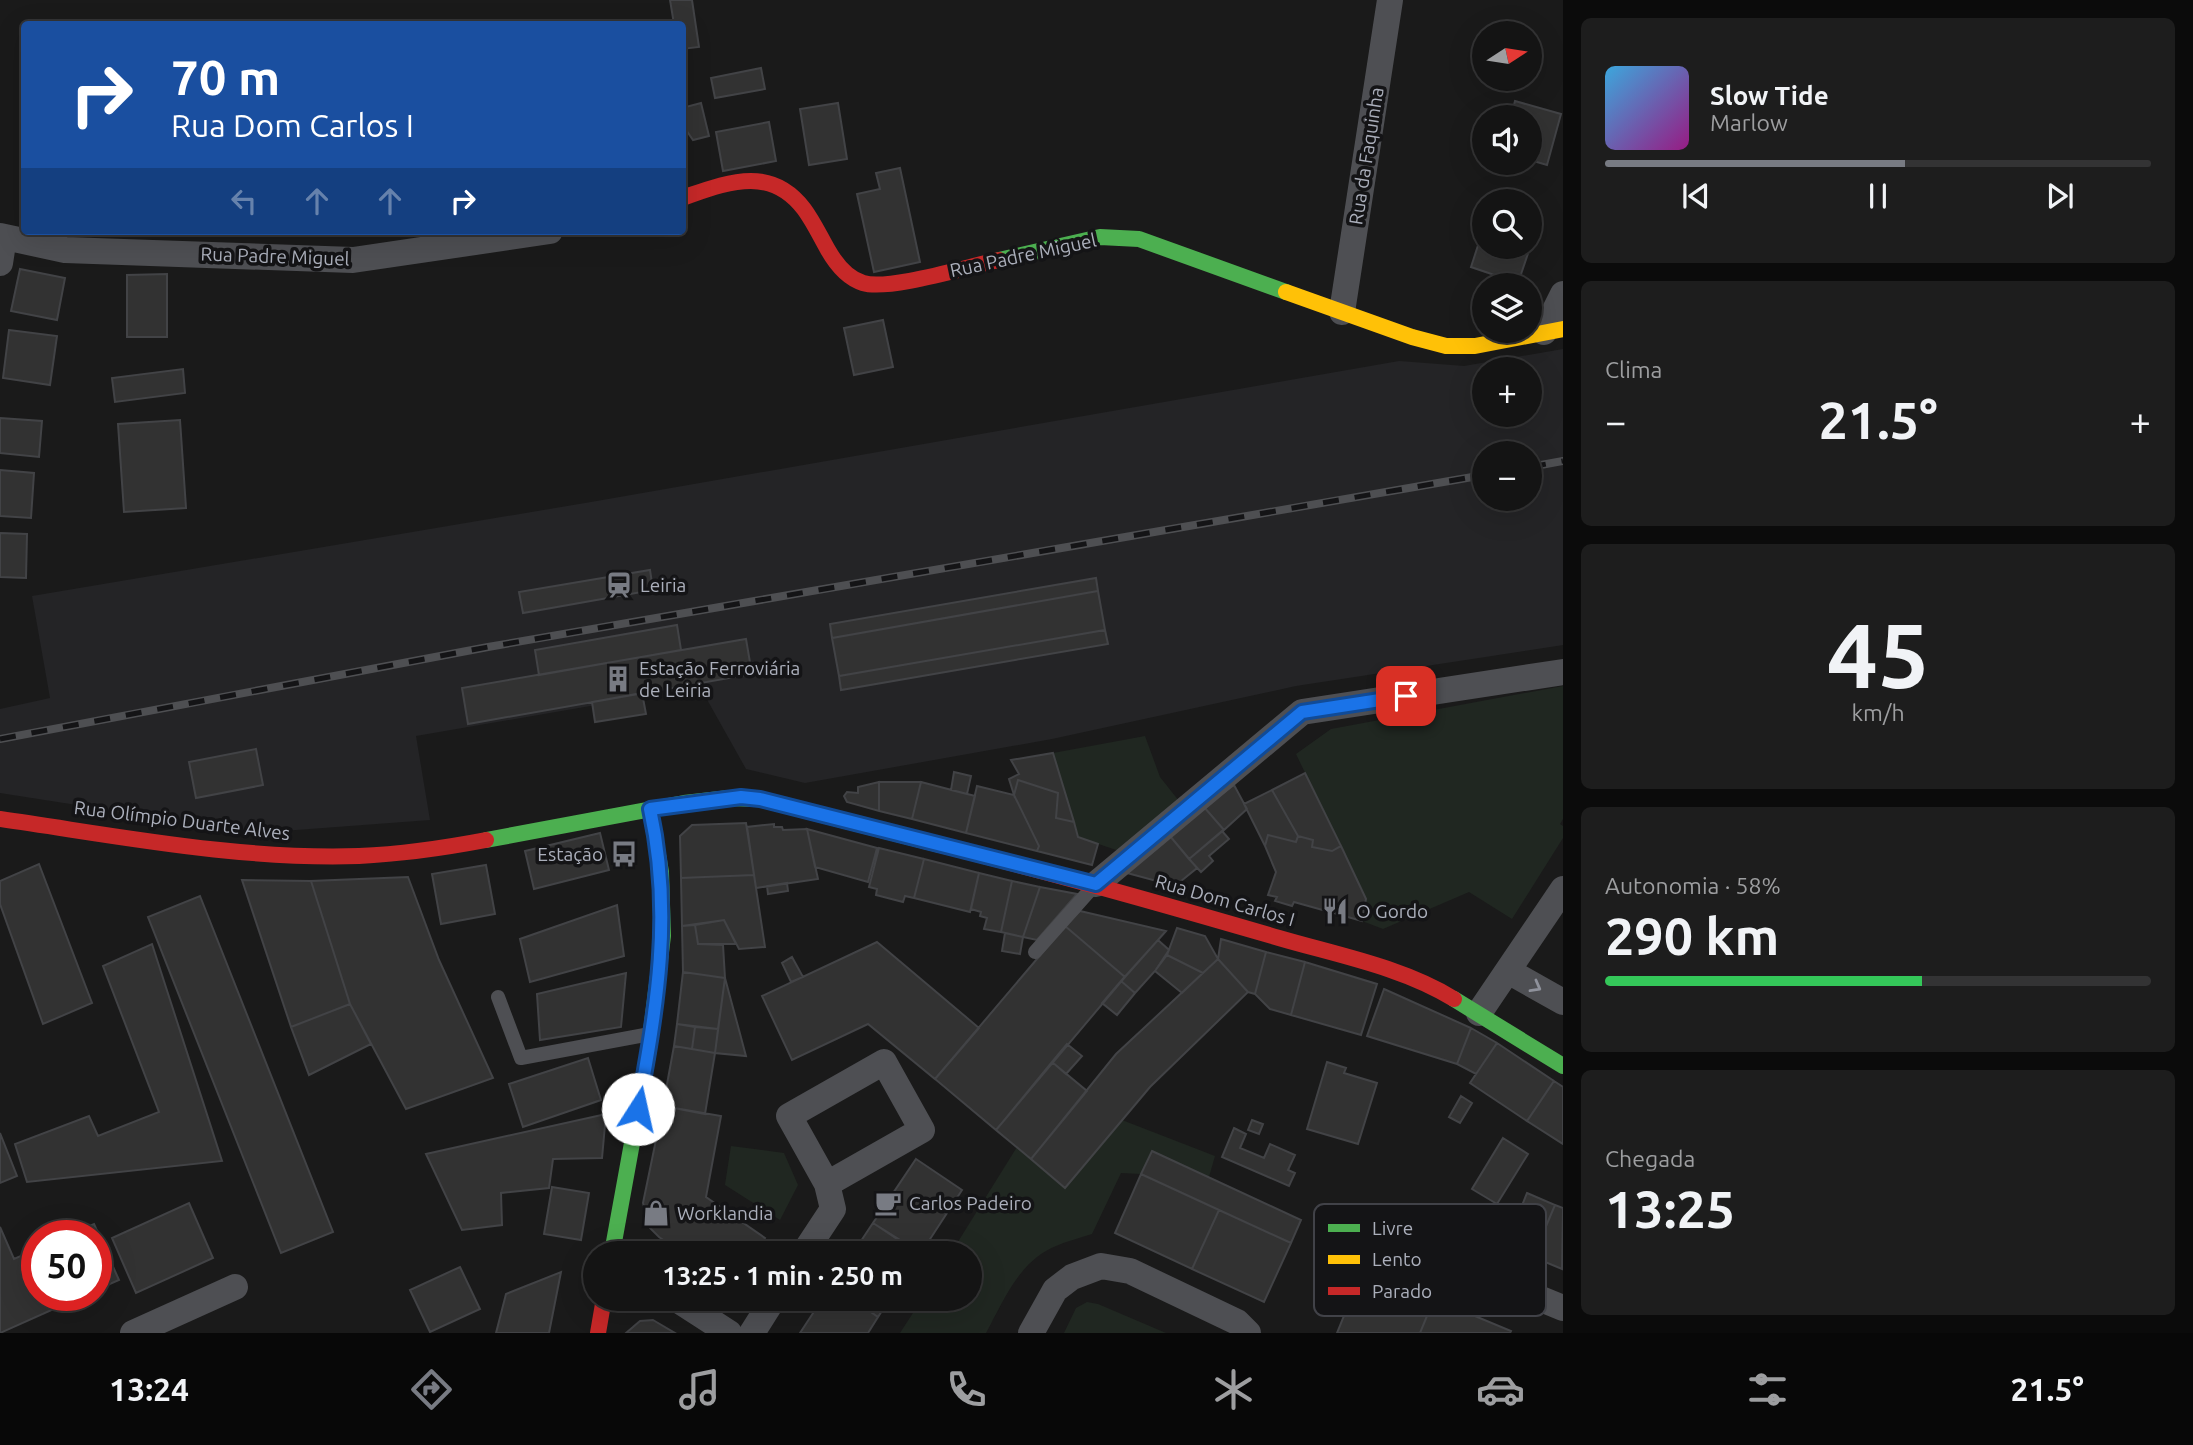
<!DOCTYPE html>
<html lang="pt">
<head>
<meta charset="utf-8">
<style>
  :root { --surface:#141414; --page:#1d1d1d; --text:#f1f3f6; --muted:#9d9ea0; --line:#333334; --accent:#787b83 }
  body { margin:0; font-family:Ubuntu,sans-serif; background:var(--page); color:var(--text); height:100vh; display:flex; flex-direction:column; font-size:26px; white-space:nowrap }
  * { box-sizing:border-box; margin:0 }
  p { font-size:23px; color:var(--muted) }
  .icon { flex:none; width:38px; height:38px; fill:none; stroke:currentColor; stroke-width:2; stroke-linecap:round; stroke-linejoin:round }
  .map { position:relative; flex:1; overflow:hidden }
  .details { display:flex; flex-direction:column; gap:18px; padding:18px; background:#0b0b0b; width:630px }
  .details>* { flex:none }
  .banner { position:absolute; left:21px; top:21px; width:665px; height:214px; border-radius:7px; box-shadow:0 7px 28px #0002,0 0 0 2px var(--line); background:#1a4fa0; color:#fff; overflow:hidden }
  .needle { width:46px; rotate:78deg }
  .buttons { position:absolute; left:1472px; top:21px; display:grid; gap:14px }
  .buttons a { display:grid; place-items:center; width:70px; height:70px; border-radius:50%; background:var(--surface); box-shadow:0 7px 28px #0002,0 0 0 2px var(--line); font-size:35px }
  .speed { position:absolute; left:21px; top:1220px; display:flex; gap:14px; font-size:35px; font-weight:700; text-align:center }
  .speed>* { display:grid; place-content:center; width:91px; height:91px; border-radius:50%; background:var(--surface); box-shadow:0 7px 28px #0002,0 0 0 2px var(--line); line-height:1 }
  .speed .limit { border:10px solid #d22; background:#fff; color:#111 }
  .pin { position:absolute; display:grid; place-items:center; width:60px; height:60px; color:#fff; margin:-30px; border-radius:14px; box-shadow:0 4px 10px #0006 }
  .me { position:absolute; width:77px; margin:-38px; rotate:10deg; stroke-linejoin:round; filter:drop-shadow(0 0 5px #0008) }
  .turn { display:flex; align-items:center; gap:24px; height:147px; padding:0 35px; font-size:32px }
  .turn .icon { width:91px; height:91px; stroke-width:2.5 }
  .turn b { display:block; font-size:49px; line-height:60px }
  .lanes { display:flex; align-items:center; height:66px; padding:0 35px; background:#0003; justify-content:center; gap:35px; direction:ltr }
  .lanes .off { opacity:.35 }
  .big { font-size:52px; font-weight:600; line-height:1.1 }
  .details .widget { flex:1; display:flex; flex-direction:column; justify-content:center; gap:10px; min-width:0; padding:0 24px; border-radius:10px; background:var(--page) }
  .details .dial { align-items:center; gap:0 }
  .dial b { font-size:91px; line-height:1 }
  .song { display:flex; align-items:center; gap:21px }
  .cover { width:84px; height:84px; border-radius:10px; background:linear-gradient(135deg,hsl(200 70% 55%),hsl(310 70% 35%)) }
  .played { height:7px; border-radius:4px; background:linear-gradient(90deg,var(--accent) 55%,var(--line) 55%) }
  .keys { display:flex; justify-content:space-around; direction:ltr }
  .heat { display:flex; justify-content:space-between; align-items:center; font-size:38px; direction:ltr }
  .charge { height:10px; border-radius:5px; background:linear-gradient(90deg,#34c759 58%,var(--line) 0) }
  .trip { position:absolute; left:583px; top:1241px; width:399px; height:70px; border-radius:35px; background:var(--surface); box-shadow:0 7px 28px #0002,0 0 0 2px var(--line); font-weight:600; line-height:70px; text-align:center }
  .tab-bar { display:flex; height:112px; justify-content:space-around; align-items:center; background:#080808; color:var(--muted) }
  .tab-bar .icon { width:49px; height:49px }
  .tab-bar .active { color:var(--accent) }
  .tab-bar b { font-size:32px; color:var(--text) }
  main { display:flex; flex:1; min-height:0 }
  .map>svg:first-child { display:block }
  .built { fill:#242426; fill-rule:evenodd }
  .green { fill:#202721 }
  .building { fill:#323232; stroke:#424346; stroke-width:2 }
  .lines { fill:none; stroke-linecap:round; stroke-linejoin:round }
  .lane { stroke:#4e4f53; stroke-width:14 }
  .street { stroke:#4e4f53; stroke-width:26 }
  .fast { stroke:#4caf50; stroke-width:16 }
  .slow { stroke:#ffc107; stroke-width:16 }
  .jam { stroke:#c62828; stroke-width:16 }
  .rail-casing { stroke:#4e4f52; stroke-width:8 }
  .rail { stroke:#141416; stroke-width:5; stroke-dasharray:16; stroke-linecap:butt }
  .oneway { stroke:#8f929c }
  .route-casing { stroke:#114b97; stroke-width:18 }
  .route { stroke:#1a73e8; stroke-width:12 }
  .labels { text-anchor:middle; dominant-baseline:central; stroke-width:7; stroke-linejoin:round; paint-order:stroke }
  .street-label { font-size:19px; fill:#abafbb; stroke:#141416 }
  .poi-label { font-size:19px; fill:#abafbb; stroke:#141416; text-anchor:start }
  .key { fill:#141416; stroke:#414248; stroke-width:2 }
  .key-label { font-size:19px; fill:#abafbb }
</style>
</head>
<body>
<main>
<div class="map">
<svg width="1563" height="1333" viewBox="0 0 1563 1333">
  <rect width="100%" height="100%" fill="#1a1a1a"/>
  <path class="built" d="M1563,349v296l-267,41 -244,53 -247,44 -59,-14 -46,-82 -284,49 14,84 -174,13 -256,-40v-84l50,-11 -18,-102 559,-94 808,-141 65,5zM1484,369h46v46h-46zM1484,453h46v46h-46z"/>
  <path class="green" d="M1563,686v133l-3,5 3,2v12l-51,81 -43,-27 -86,37 -21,-8 4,-22 -70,-145 35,-25z
    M1145,736l15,41 19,24 -57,51 -44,-15 -25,-84z
    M1122,1120l93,36 -6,21 -57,-26 -11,23 -20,-1 -29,61c-12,4 -25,7 -36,12 -37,15 -52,54 -70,87h-86l22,-34 48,-1v-45h-19l66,-106 48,41z
    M731,1146l53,7 14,32 -18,35 -55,-35z
    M1087,1302l11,2 68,29h-102l12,-25z"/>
  <path class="building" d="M670,0h22l7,47 -17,2v-25h-8z
    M761,68l4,21 -50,9 -4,-20z
    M1515,101l46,13 -14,51 -17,-5v-43h-19z
    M701,103l8,33 -16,4 -11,-16v-16z
    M838,103l9,56 -38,6 -9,-56z
    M769,122l7,39 -53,10 -7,-39z
    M900,168l20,94 -46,10 -17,-78 23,-5 -4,-16z
    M1530,218l9,3 -21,62 -47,-16 13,-40v20h46z
    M20,269l45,9 -8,42 -46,-9z
    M167,274v63h-40v-62z
    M883,320l10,47 -39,8 -10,-47z
    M9,330l48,6 -7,49 -47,-7z
    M183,369l2,24 -70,9 -3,-24z
    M0,418l42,3 -3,36 -39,-4z
    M180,420l6,88 -62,4 -6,-88z
    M0,470l34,3 -3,45 -31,-2z
    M0,533l27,1 -1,44 -26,-1z
    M650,570l3,20 -130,23 -4,-21z
    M1096,578l2,13 -266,47 -2,-14z
    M1098,591l7,39 -266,46 -7,-38z
    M677,625l4,25 -142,25 -4,-25z
    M1105,630l3,14 -267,46 -2,-14z
    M746,639l6,35 -284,50 -6,-36z
    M642,693l4,21 -51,8 -3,-20z
    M256,749l7,36 -67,13 -7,-36z
    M1053,753l21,69 -18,-4 2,-25 -40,-13 -4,15 -5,-16 10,-5 -8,-14z
    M954,772l17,4 -4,18 -16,-4z
    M1305,773l36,73 -9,5 -20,-4 1,-7 -15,-4 -26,-46z
    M1018,780l40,13 -2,25 18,4 4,15 20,7 -6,21 -55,-14 2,-5 -25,-51z
    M879,782v29l-32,-9 -3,-6 3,-4 11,1v-6z
    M879,782h42l-9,37 -33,-8z
    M921,782l54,14 -9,37 -54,-14z
    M1234,785l13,24 -23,21 -20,-23z
    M977,786l37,9 25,51 -2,5 -71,-18z
    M1272,790l26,46 -2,6 -28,-7 -3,11 -21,-42z
    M1204,807l20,23 -35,29 -19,-23z
    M746,823l8,52 -73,3 -1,-42 12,-11z
    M774,824v3h8l1,3 24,-1 11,50 -62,9 -9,-61z
    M807,829l70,19 -9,34 -53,-15z
    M1222,831l7,8 -20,17 4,5 -12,11 -12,-13z
    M600,833l9,37 -75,19 -9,-38z
    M1268,835l28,7 2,-6 15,4 -1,7 20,4 9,-5 25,53 -4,22 -68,-19 -2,4 -17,-5 2,-4 -9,-2 8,-23 -11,-26z
    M1170,836l27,32 -22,18 -48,-13z
    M879,848l45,11 -10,39 -9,-2 -2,6 -27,-7 1,-6 -8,-2z
    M924,859l55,14 -9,39 -56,-14z
    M39,864l53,139 -49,21 -43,-120v-23z
    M486,865l9,49 -54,10 -9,-50z
    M979,873l33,8 -11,51 -17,-3 3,-11 -7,-2 1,-4 -10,-3z
    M754,875l11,72 -26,2 -15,-29 -42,6 -1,-48z
    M408,877l31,83 54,118 -87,31 -56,-105 -39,-123z
    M242,880l69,1 39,123 -59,23z
    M1012,881l28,6 -17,50 -22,-5z
    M787,883l1,8 -20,3 -1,-8z
    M1040,887l37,7 -40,46 -14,-3z
    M200,896l133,336 -52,21 -133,-336z
    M617,905l7,51 -94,26 -10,-43z
    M1080,911l86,20 -41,46 -60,-51z
    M724,920l12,24h-38l-3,-19z
    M695,925l3,19 25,1 2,33 -42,-6 -1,-46z
    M1065,926l60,51 -129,153 -61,-51z
    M1177,928l28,8 13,23 -15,14 -36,-18z
    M1005,933l18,4 -3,17 -18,-3z
    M1221,939l45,13 -11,42 -7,-2 -30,-33z
    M1158,940l11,10 -14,21 -20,22 -14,-12z
    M877,942l102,86 -44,51 -67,-55 -76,36 -30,-64z
    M152,944l70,217 -195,21 -12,-38 74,-28 9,20 61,-24 -56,-146z
    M1266,952l39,10 -14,53 -21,-6 -15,-15z
    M1167,955l36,18 -21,20 -27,-22z
    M792,957l11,20 -12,5 -9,-19z
    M1218,959l30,33 -98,95 -85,101 -34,-29 85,-105z
    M1305,962l72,22 -16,51 -70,-20z
    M683,972l42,6 -7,51 -41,-5z
    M626,973l-5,54 -81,13 -3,-46z
    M725,978l21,78 -31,-3z
    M1121,981l14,12 -18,22 -15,-12z
    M1384,989l87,39 -14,36 -90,-28z
    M350,1004l21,40 -62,31 -18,-48z
    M677,1024l18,3 -3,22 -18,-3z
    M695,1027l23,2 -3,24 -23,-4z
    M1471,1028l26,15 -21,31 -19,-10z
    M1497,1043l57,38 -27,40 -57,-38z
    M1067,1044l15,12 -16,18 -14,-12z
    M674,1046l41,7 -10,61 -42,-8z
    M588,1058l13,42 -78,27 -14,-43z
    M1052,1062l35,29 -56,68 -35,-29z
    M1327,1062l19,6 -2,5 33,10 -19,61 -51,-15z
    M1554,1081l9,6v57l-36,-23z
    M1461,1096l11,7 -12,20 -11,-6z
    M663,1106l58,10 -15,81 59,41 -10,15h-73l-23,-16 -9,-9 -7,-25z
    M606,1114l-4,44 -49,1 -4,29 -48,5 1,32 -40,5 -36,-76z
    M1252,1120l11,4 -4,10 -11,-4z
    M1234,1128l12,6 -6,14 24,10 6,-14 25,11 -7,15 7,3 -6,13 -67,-29z
    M0,1133l17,43 -17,7z
    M1503,1138l25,16 -31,50 -25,-15z
    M1152,1151l149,69 -10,23 -150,-69z
    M916,1159l46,31 -41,63 -48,-30z
    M1141,1174l78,36 -27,59 -77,-36z
    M552,1187l37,6 -8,47 -37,-6z
    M1527,1193l28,12 -22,52 -27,-11z
    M189,1203l24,55 -77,35 -24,-55z
    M1555,1205l8,3 -1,61 -29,-12z
    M1219,1210l72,33 -27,59 -72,-33z
    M873,1223l45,30h-65z
    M94,1224l25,56 -23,10v-54h-29z
    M0,1227l14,32 23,-10v46h48l-85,38z
    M460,1267l20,42 -50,23 -20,-42z
    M1363,1269l71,30 -14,34h-83z
    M561,1272l-12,61h-53l10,-39z
    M823,1298h28l27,19 -10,16h-68z
    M851,1298h39l-12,19z
    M1434,1299l77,32 -1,2h-90z
    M653,1320l22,13h-49l14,-12z"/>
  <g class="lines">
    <path class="lane" d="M1035,952l57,-64
      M498,997l23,61 129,-24"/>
    <path class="street" d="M0,236l65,14 288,10 197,-29
      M0,263l4,-26
      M1342,312l48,-312
      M1544,332l19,-38
      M1096,884l206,-172 261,-40
      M1508,971l55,31
      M1479,1013l84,-124
      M1359,1224l204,84
      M804,1253l29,-44 -6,-25 -38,-68 95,-54 38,68 -95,54
      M675,1298l54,35
      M133,1333l102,-46
      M752,1333l22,-35
      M1031,1333l24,-43 17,-13 29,-11 29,5 107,51 11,11"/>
    <path class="fast" d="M999,260l101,-23 39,2 147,53
      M486,840l198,-37 45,-5 30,1 181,46
      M1454,999l109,67
      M612,1253l36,-198 15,-119 -2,-64 -11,-63"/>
    <path class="slow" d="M1286,292l126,45 34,9h29l88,-17"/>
    <path class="jam" d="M682,198c44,-15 88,-34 122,11 9,12 16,27 24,41 8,14 19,28 35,33 26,8 106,-17 136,-23
      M0,819c119,17 239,41 359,37 43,-2 85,-8 127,-16
      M940,845c114,28 226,60 339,93 58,17 123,29 175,61
      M598,1333l6,-35"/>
    <g class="rail-casing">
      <path id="rail" d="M1530,467l33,-6
        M0,739l488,-92 996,-172"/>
    </g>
    <use href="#rail" class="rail"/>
  </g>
  <defs><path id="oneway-chevron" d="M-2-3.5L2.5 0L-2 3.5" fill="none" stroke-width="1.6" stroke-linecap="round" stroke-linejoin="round" transform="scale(1.75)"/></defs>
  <use class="oneway" href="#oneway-chevron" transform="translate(1536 987) rotate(29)"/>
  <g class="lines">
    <g class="route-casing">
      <path id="route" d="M638,1109c19,-104 35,-195 12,-300l91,-12 19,2 336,85 206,-172 104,-16"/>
    </g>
    <use href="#route" class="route"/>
  </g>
  <defs>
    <g id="station-bare" transform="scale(2.1)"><path d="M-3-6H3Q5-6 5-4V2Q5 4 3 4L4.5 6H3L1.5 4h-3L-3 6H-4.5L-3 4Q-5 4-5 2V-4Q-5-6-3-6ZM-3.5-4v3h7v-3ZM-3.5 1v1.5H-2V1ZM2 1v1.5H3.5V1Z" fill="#787b83" stroke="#141416" stroke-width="2.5" paint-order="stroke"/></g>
    <g id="building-bare" transform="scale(2.1)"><path d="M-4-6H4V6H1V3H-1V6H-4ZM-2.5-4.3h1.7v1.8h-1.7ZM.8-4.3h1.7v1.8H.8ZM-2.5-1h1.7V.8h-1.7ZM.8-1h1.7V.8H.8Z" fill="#787b83" stroke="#141416" stroke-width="2.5" paint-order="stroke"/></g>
    <g id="bus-bare" transform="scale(2.1)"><path d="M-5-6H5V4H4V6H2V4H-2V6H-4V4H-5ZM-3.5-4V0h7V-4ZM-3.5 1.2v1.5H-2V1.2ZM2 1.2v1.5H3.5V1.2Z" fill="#787b83" stroke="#141416" stroke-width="2.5" paint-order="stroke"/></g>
    <g id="restaurant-bare" transform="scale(2.1)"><path d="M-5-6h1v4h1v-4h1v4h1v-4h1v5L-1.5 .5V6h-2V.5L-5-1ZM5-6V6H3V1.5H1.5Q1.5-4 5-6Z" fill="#787b83" stroke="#141416" stroke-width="2.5" paint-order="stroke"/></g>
    <g id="cafe-bare" transform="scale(2.1)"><path d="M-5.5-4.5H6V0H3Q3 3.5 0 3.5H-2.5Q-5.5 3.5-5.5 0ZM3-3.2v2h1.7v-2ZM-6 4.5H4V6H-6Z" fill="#787b83" stroke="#141416" stroke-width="2.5" paint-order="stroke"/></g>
    <g id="shop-bare" transform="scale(2.1)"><path d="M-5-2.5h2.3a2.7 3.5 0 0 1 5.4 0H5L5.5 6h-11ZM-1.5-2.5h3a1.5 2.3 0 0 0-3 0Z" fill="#787b83" stroke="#141416" stroke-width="2.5" paint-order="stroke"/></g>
  </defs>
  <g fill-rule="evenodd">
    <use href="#station-bare" x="619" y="585"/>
    <use href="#building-bare" x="618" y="679"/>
    <use href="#bus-bare" x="624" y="854"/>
    <use href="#restaurant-bare" x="1335" y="911"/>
    <use href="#cafe-bare" x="888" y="1203"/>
    <use href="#shop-bare" x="656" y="1213"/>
  </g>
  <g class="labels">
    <g class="street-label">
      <text transform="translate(1366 156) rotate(-81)">Rua da Faquinha</text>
      <text transform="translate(1023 255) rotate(-12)">Rua Padre Miguel</text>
      <text transform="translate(275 256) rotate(2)">Rua Padre Miguel</text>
      <text transform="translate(182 820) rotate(7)">Rua Olímpio Duarte Alves</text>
      <text transform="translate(1225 900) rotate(16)">Rua Dom Carlos I</text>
    </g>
    <g class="poi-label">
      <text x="640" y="585">Leiria</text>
      <text x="639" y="668">Estação Ferroviária<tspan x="639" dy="22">de Leiria</tspan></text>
      <text x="603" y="854" text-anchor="end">Estação</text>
      <text x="1356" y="911">O Gordo</text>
      <text x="909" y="1203">Carlos Padeiro</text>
      <text x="677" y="1213">Worklandia</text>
    </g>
  </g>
  <rect x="1314" y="1204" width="232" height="112" rx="10" class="key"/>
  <rect x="1328" y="1224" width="32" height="8" fill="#4caf50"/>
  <rect x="1328" y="1255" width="32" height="9" fill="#ffc107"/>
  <rect x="1328" y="1287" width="32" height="8" fill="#c62828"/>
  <g class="key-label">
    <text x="1372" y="1235">Livre</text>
    <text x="1372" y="1266">Lento</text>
    <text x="1372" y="1298">Parado</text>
  </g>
</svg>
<div class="buttons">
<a><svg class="needle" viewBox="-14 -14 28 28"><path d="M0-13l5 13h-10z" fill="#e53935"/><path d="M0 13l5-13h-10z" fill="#9d9ea0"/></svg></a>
<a><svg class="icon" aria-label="sound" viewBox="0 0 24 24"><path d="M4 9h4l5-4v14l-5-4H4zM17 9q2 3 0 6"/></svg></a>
<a><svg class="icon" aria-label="search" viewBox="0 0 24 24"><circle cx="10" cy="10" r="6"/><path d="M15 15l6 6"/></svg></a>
<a><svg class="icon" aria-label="layers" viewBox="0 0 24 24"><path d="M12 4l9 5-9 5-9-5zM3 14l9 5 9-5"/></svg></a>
<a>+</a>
<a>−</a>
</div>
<div class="speed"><div class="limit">50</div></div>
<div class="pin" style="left:1406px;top:696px;background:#d93025"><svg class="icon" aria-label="arrive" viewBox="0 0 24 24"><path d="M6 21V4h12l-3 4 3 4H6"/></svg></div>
<svg class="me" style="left:638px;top:1109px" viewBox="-20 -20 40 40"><circle r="19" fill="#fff"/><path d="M0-13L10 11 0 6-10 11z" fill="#1a73e8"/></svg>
<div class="trip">13:25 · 1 min · 250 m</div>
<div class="banner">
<div class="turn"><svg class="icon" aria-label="right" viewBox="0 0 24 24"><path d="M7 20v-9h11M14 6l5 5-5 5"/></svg><div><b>70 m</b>Rua Dom Carlos I</div></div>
<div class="lanes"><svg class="icon off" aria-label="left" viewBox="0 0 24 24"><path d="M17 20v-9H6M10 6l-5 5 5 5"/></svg><svg class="icon off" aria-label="ahead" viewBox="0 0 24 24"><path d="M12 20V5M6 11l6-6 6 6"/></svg><svg class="icon off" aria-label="ahead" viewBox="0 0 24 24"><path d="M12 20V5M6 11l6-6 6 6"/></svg><svg class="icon" aria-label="right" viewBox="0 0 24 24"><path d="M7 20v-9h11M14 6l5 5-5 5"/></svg></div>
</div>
</div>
<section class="details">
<div class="widget">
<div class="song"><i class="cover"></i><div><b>Slow Tide</b><p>Marlow</p></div></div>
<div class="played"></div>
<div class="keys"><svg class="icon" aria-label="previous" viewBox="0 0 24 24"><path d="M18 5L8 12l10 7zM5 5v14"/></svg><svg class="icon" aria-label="pause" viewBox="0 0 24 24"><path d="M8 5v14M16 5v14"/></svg><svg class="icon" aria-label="next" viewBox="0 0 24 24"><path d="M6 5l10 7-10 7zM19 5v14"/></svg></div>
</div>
<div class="widget"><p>Clima</p>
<div class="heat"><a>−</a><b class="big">21.5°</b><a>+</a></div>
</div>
<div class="widget dial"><b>45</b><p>km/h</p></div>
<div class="widget"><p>Autonomia · 58%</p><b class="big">290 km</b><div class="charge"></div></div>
<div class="widget"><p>Chegada</p><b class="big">13:25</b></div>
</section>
</main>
<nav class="tab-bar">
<b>13:24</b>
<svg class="icon active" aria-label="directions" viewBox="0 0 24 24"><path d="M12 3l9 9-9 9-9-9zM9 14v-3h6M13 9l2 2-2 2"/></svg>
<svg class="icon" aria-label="music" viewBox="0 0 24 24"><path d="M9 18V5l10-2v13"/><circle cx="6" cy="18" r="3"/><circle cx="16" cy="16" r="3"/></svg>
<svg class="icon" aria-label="phone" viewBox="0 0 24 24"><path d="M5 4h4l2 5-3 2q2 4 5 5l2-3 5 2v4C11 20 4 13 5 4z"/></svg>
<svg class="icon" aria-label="climate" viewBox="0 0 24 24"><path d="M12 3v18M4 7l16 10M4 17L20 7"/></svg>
<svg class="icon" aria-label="car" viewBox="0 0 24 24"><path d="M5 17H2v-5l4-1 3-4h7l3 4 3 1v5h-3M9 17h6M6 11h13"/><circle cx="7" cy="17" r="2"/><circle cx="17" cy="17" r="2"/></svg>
<svg class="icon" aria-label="filters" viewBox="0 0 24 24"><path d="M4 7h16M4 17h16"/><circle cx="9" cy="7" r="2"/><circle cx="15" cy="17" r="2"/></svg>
<b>21.5°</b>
</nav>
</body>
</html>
